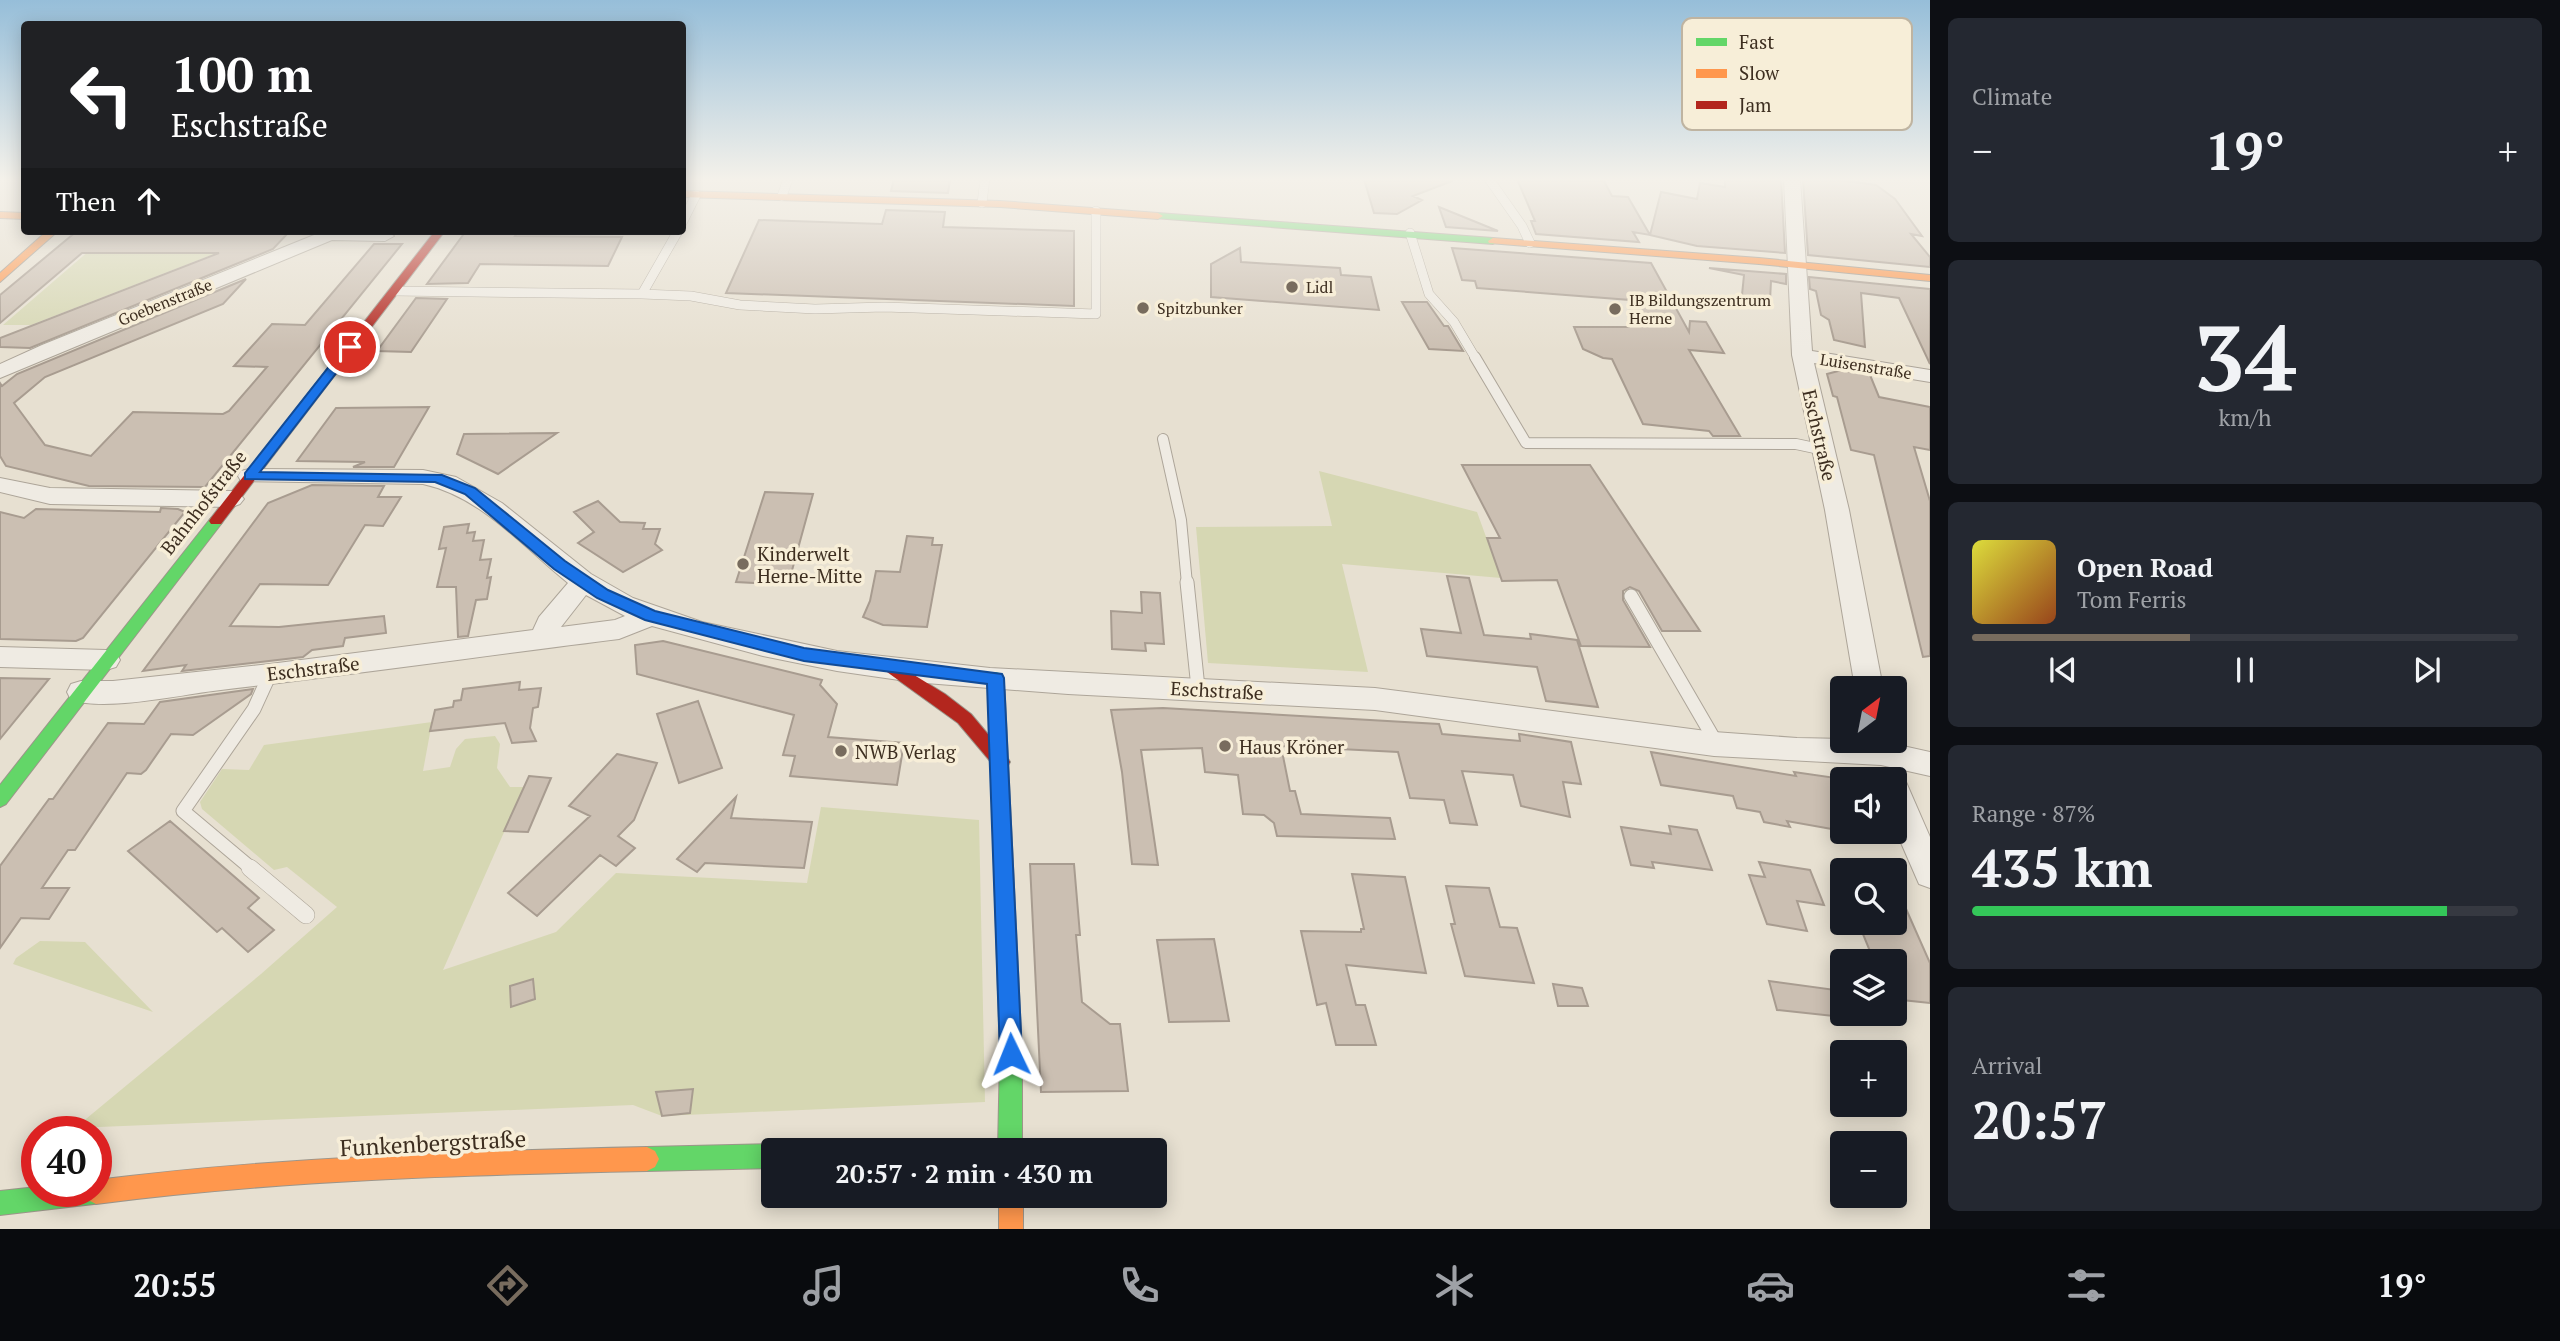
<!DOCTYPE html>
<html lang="en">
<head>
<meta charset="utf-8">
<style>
  :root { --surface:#171b24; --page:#242831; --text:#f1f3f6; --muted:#9ea1a6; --line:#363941; --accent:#786c5e }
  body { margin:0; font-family:"PT Serif",serif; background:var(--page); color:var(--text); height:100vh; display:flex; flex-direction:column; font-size:26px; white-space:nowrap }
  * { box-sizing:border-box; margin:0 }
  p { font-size:23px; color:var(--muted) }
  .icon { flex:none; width:38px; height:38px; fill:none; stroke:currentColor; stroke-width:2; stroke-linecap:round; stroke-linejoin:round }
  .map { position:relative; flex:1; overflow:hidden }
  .panel { display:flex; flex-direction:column; gap:18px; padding:18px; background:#0d0f14; width:630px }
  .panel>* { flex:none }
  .guide { position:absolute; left:21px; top:21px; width:665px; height:214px; border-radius:7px; box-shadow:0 4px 18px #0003; background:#202124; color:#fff; overflow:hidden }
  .needle { width:46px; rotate:32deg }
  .controls { position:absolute; left:1830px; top:676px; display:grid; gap:14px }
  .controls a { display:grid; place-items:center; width:77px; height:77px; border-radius:7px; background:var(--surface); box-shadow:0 4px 18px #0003; font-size:35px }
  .speed { position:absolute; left:21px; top:1116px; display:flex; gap:14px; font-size:35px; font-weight:700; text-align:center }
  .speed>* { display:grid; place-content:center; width:91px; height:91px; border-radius:50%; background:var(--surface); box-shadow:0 4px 18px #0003; line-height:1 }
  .speed .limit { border:10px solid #d22; background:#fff; color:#111 }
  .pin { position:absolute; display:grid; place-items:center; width:60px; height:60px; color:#fff; margin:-30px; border:4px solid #fff; border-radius:50%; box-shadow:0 2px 7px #0007 }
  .me { position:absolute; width:77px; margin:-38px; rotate:358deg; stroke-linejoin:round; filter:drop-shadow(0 0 5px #0008) }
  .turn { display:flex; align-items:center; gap:24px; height:147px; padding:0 35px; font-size:32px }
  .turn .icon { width:91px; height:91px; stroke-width:2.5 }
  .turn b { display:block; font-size:49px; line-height:60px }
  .then { display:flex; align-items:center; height:66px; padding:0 35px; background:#0003; gap:14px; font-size:26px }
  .big { font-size:52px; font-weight:700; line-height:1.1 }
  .panel .widget { flex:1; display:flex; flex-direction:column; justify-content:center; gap:10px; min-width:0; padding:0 24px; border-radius:10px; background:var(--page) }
  .panel .dial { align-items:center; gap:0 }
  .dial b { font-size:91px; line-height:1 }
  .song { display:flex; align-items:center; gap:21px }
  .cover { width:84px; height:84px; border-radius:10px; background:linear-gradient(135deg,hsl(60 70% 55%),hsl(20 70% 35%)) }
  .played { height:7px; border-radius:4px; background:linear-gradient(90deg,var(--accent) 40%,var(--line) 40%) }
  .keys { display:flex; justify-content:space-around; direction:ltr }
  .heat { display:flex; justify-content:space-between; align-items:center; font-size:38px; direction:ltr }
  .charge { height:10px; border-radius:5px; background:linear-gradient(90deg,#34c759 87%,var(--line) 0) }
  .trip { position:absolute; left:761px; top:1138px; width:406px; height:70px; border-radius:7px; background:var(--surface); box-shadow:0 4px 18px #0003; font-weight:700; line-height:70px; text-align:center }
  .dock { display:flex; height:112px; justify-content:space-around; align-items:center; background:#090b0e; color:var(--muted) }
  .dock .icon { width:49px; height:49px }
  .dock .on { color:var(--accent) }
  .dock b { font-size:32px; color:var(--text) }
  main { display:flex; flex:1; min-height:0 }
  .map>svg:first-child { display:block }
  .green { fill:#d6d7b3 }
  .building { fill:#cbbfb2; stroke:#a89c90; stroke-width:2 }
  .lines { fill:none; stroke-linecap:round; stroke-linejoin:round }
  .lane-far3-casing { stroke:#ada599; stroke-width:10 }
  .lane-far2-casing { stroke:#ada599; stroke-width:12 }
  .lane-far1-casing { stroke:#ada599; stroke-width:15 }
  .lane-casing { stroke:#ada599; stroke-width:18 }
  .street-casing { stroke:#ada599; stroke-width:2 }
  .fast-casing { stroke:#9c958a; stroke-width:2 }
  .slow-casing { stroke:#9c958a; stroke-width:2 }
  .jam-casing { stroke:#9c958a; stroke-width:2 }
  .lane-far3 { stroke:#efebe3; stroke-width:9 }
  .lane-far2 { stroke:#efebe3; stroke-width:10 }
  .lane-far1 { stroke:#efebe3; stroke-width:13 }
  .lane { stroke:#efebe3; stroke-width:17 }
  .street { fill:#efebe3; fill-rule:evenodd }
  .fast { fill:#63d668; fill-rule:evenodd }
  .slow { fill:#ff974d; fill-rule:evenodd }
  .jam { fill:#b3261e; fill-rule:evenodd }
  .route { fill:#1a73e8; stroke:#114b97; stroke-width:2 }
  .poi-dot { fill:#786c5e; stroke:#f7eed8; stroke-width:2.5 }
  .labels { text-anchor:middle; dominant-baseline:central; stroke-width:7; stroke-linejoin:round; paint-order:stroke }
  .far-poi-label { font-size:16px; fill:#3d2e20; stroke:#f7eed8; text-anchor:start }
  .far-street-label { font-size:16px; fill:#3d2e20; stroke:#f7eed8 }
  .street-label { font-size:19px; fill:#3d2e20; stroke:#f7eed8 }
  .poi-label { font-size:19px; fill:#3d2e20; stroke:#f7eed8; text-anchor:start }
  .near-street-label { font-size:23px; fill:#3d2e20; stroke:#f7eed8 }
  .key { fill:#f7eed8; stroke:#bfb4a1; stroke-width:2 }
  .key-label { font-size:19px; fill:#3d2e20 }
</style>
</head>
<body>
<main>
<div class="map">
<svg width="1930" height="1229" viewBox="0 0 1930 1229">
  <rect width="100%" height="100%" fill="#e7e0d1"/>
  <path class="green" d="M97,244l19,9h75l8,-7 15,8 -183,71h-28z
    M1319,471l158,41 24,66 -159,-14 26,108 -160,-9 -12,-136 136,-1z
    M432,722l-9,49 27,-4 6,-18 9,-10 30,-3 5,8 -3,24 13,19h14l-81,183 113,-38 60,-59 191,10 14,-76 158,13 6,282 -323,14 -29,-11 -558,23 186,-154 76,-67 -50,-40 -13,3 -72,-61 -2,-7 22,-33 27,1 15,-25z
    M40,941l45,1 68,70 -140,-48 3,-6z"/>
  <path class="building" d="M894,179h32l24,1 -2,13 -57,-2z
    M1364,179h88v2l-39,15 9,4 -25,14 -23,-1z
    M1517,179l87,2 8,15 16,1 22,38 -17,-3 6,10 -103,-8 -5,-13h4z
    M1725,179h56l4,74 -88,-7 -47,-11 11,-43 36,7 3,-16 25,4z
    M1803,179h29l44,6 19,14 27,37 -11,-2 19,23v10l-122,-12z
    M1439,207l37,15 22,9 -52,-4z
    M886,210l59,2 -2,15 131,4v75l-348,-13 33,-73 123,4z
    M77,231h213l-17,18 -243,99 -30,-1v-9l219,-85h-137l-82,70v-28z
    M466,231h52l-3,5 107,1 -14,29 -128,-2 -12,19 -41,1z
    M374,244h28l-197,243 -116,-1 -83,-20 -6,-10v-73l2,3 15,-12 229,-95 -23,25 -178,73 -31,26 31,42 46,11 42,-44 90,2 6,-3 38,-44 -33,-1 38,-42 33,1z
    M1240,248l1,14 99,6 1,7 30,2 8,33 -168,-13v-33z
    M1452,248l199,15 38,69 1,-11 16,1 18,31 -35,-3 51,86h-27l-4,-5 -66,-7 -31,-65 -9,-1 -20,-9 -9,-22h55l1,-27 -153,-12 -2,-7 -13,-1z
    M1709,268l77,6v10l-15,-3 -1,20 -28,-6 2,-20z
    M1809,277l121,12v75l-31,-66 -38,-5 4,54 -31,-7 -5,-20 -8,-5 -5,-24 -6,-2z
    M416,298l31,1 -36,53 -34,-1z
    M1402,302h25l17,24h4l15,25 -34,-2z
    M1842,370l28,5 9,22 51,10v43l-16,-3 16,54v155l-7,1 -49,-202 -23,-5 -14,-53 -4,-1 -6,-22z
    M429,407l-35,60h-41l12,-5 -68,-1 39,-53z
    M557,433l-59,41 -41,-20 7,-20z
    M1462,465h128l110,166h-38l-23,-40 -9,-4 -7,4v9l27,47 -69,-1 -24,-66 -55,1 -15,-43h13z
    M312,485l72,1 -6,11h23l-18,29 -18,-1 -37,60 -68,-1 -30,42 49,1 105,-11 2,17 -41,5 -2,8 -31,4 -9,7 -121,14 4,-6 -43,6 125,-168z
    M765,492l48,2 -25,91 -52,-3z
    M598,501l22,21 25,1 -2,6h17l-5,15 7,6 -39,22 -45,-29 16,-11 -20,-20z
    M161,508l17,1 7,3 -102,126 -7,3 -76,-2v-127l24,6 12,-9 124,3z
    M469,524l-2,9 8,-1 -2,9 11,-1 -4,20 11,-1 -4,19 4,-1 -4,22 -11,1 -8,36 -10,1 -2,-50h-19l9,-39 -7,1 5,-22z
    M907,536l26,2 -1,7h10l-15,82 -44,-2 -20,-8 7,-16 6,-30 24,1z
    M1447,576l22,2 15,57 47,4 -1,-5 47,6 21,67 -52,-6 -9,-34 -110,-11 -6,-27 40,4z
    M1141,592l19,1 4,51 -19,-1 1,8 -34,-2 -1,-38 31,2z
    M663,641l159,39 -2,5 17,19 -9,33 76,6 -7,42 -107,-9 5,-20 -12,-1 11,-40 -157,-41 -2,-29z
    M0,678l49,1 -49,60z
    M520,682l-1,8 22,-2 -3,19 -5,1 -3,20 6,13 -24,2 -7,-20 -75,8 5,-21 18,-3 1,-6 7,-1 2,-11z
    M253,689l-2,5 -58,41 -22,-1 -25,36 -5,4 -14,-1 -52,77h-7l-26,38h27l-20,31 -28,-1 -21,30v-82l49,-67h4l55,-76 36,1 16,-22z
    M698,701l24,67 -43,15 -22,-69z
    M1163,708l276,16 3,10 78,7 -1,-7 52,8 10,42 -18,-2 7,35 -49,-11 -8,-31 -51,-4 15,54 -27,-2 -6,-23 -34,-2 -12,-46 -117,-6 9,45h5l6,23 89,4 5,21 -118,-3 -3,-13 -10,-8 -21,-1 -5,-39 -33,-3 -3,-24 -61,2 17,115 -26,-1 -10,-92 -11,-62z
    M1651,752l145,24 -2,-4 49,7v52l-56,-10 3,6 -26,-5 -4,-10 -23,-4 -4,-12 -72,-11z
    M617,754l40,9 -23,57 -16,16 17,12 -19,18 -16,-11 -63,61 -29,-23 82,-77 -21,-10z
    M529,776l22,2 -23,54 -24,-1z
    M736,797l-5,21 81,4 -8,46 -99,-5 -8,9 -20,-13z
    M170,821l89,77 -11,10 26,22 -26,22 -26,-24 -5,4 -89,-81z
    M1669,826l28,4 15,40 -60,-8 2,6 -23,-3 -10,-38 50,7z
    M1759,862l51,8 14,35 -27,-4 10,30 -40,-7 -18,-49 16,2z
    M1030,864h44l6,71h-4l6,67 28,22h10l8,67 -87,1z
    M1352,874l53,3 21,96 -80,-8 10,40h9l11,40h-40l-10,-42 -9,2 -16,-74 60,1v-3h3z
    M1895,884l35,79v40l-28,-3 -7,-13v-26h-21l-16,-39h37z
    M1446,886l43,2 11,39 17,1 17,55 -69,-7 -14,-52h4z
    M1214,939l15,82 -60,1 -12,-82z
    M533,979l2,20 -24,8 -1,-21z
    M1769,981l74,10v26l-66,-7z
    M1553,984l29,4 6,18h-30z
    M693,1089l-3,24 -28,3 -6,-24z"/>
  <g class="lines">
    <g class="lane-far3-casing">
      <path id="lane-far3" d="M1489,179l33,47 8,17
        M782,196l6,-17
        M982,203l3,-24
        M682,223l14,-28
        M1410,233l19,61 25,28 22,37
        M394,291l248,3 36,-63
        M642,294l49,2 49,9 75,4 69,-2 212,7v-103"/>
    </g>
    <g class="lane-far2-casing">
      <path id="lane-far2" d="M1475,357l51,86 270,1 28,6
        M1163,439l18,81 6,64"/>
    </g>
    <g class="lane-far1-casing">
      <path id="lane-far1" d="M1187,582l11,106
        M1631,596l86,148
        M252,869l-69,-58 71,-102 16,-35"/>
    </g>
    <g class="lane-casing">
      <path id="lane" d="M250,868l56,47"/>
    </g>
    <g class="street-casing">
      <path id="street" d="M1784,179h16l12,172 118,19v12l-116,-19 35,147 34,178h-28l-30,-178 -33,-155z
        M324,231h62l8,5 -9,5 -53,-1 -332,138v-14l42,-19z
        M249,469l174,1 33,7 46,26 89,71 42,24 69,24 135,29 153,17 385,20 339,44 83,6 97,2v4l36,8v24l-49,-11 -167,-9 -339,-46 -307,-16 -155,-12 -76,-11 -74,-15 -111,-30 -33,13c-135,17 -270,36 -406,52 -38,5 -107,20 -142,9l-4,-8 4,-8 10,-3h32l157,-17 263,-34 6,-13 29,-34c-45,-36 -86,-86 -145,-99l-182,-3 -3,-5 3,-5zM586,595l39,21 -10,4 -54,7z
        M0,478l50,10 182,3 8,3 4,5 -4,5 -8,3 -182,-3 -50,-12z
        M0,647l106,3 10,3 4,7 -4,7 -10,3 -106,-3z
        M1895,778l11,4 24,55v51l-11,-4 -24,-55z"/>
    </g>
    <g class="fast-casing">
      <path id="fast" d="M1158,213l335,25 5,3 -5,3 -339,-26v-4z
        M216,516l5,2 2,3 -2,3 -215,280 -6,3v-22l211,-267z
        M996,672l6,2 2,4 18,376v96h-24l2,-96 -12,-376 2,-4z
        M774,1144l9,6h-9v18l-127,3 -8,-4 -4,-8 4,-8 8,-4z
        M96,1181l6,3 4,8 -4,8 -8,4 -94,11v-24l37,-4v5h59z"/>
    </g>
    <g class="slow-casing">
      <path id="slow" d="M682,191l318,10 158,12 5,3 -5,3 -158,-12 -318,-10z
        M0,212l24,1v6l-24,-1z
        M47,231h11l-58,51v-9z
        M1493,238l266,20 171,17v6l-171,-17 -270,-21 -1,-2z
        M647,1147l8,4 4,8 -4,8 -8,4c-184,4 -368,9 -551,33l-8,-4 -4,-8h12v-12c183,-23 367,-29 551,-33z
        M999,1195h24v34h-24z"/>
    </g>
    <g class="jam-casing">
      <path id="jam" d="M435,231h10l-224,293h-10l-2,-3 2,-3z
        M893,662l52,32 26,20 36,43 3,5 -3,5 -6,2 -6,-2 -37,-44 -71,-51 -2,-4 2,-4z"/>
    </g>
    <use href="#lane-far3" class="lane-far3"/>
    <use href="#lane-far2" class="lane-far2"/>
    <use href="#lane-far1" class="lane-far1"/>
    <use href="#lane" class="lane"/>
    <use href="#street" class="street"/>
    <use href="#fast" class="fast"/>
    <use href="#slow" class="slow"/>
    <use href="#jam" class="jam"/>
  </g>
  <linearGradient id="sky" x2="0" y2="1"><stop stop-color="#96bed9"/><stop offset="0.51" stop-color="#f4f1ea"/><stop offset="1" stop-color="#f4f1ea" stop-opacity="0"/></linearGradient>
  <rect width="1930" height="351" fill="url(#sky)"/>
  <path class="route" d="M350,344l4,1v5l-94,122 182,3 33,13 90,73 43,29 47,21 149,37 198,26 2,4 18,376 -3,8 -8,3 -8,-3 -3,-8 -13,-370 -183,-23 -159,-41 -48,-22 -43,-29 -89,-75 -30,-12 -190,-3v-6l101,-128z"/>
  <g class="poi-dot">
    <circle cx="1292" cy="287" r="7"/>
    <circle cx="1143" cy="308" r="7"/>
    <circle cx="1615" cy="309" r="7"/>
    <circle cx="743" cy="564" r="7"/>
    <circle cx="1225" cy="746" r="7"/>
    <circle cx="841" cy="751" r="7"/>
  </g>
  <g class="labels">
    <g class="far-poi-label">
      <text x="1306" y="287">Lidl</text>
      <text x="1629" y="300">IB Bildungszentrum<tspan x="1629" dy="18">Herne</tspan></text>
      <text x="1157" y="308">Spitzbunker</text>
    </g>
    <g class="far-street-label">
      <text transform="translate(165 302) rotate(-22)">Goebenstraße</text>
      <text transform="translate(1866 366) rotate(9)">Luisenstraße</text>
    </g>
    <g class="street-label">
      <text transform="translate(1820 435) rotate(77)">Eschstraße</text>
      <text transform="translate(203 502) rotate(-52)">Bahnhofstraße</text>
      <text transform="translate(313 668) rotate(-7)">Eschstraße</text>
      <text transform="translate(1217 690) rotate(3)">Eschstraße</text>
    </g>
    <g class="poi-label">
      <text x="757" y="553">Kinderwelt<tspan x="757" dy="22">Herne-Mitte</tspan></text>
      <text x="1239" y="746">Haus Kröner</text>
      <text x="855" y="751">NWB Verlag</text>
    </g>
    <g class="near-street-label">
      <text transform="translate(433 1143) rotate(-3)">Funkenbergstraße</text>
    </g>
  </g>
  <rect x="1682" y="18" width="230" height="112" rx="10" class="key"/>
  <rect x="1696" y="38" width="31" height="8" fill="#63d668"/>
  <rect x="1696" y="69" width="31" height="9" fill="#ff974d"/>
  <rect x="1696" y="101" width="31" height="8" fill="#b3261e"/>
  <g class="key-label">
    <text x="1739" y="49">Fast</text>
    <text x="1739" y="80">Slow</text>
    <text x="1739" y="112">Jam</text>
  </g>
</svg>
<div class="controls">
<a><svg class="needle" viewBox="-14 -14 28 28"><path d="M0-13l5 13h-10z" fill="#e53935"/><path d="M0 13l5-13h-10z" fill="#9ea1a6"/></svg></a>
<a><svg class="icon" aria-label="sound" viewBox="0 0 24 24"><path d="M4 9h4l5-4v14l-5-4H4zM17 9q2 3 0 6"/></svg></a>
<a><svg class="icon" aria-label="search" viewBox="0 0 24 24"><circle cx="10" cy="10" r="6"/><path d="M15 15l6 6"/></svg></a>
<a><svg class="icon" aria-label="layers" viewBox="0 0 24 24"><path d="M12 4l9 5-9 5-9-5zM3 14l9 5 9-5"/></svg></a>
<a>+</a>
<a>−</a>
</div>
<div class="speed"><div class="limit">40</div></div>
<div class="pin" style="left:350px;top:347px;background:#d93025"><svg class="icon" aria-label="arrive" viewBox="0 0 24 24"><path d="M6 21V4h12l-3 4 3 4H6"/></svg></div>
<svg class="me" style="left:1011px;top:1054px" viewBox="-20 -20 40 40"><path d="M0-17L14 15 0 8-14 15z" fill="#1a73e8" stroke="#fff" stroke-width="4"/></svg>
<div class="trip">20:57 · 2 min · 430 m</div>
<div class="guide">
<div class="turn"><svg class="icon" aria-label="left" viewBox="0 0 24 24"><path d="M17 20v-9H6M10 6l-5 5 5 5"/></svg><div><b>100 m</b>Eschstraße</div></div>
<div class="then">Then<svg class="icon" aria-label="ahead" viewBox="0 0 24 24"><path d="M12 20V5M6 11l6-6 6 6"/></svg></div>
</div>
</div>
<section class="panel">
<div class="widget"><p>Climate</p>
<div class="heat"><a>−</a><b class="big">19°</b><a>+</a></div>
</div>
<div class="widget dial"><b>34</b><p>km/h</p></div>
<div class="widget">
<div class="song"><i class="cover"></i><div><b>Open Road</b><p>Tom Ferris</p></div></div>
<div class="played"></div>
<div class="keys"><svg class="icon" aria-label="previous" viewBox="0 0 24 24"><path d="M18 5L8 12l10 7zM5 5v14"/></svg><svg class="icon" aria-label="pause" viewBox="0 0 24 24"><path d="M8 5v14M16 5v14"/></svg><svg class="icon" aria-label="next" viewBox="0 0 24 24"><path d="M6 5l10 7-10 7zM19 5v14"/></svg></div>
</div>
<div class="widget"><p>Range · 87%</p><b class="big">435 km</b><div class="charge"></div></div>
<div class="widget"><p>Arrival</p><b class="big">20:57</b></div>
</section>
</main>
<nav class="dock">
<b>20:55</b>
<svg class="icon on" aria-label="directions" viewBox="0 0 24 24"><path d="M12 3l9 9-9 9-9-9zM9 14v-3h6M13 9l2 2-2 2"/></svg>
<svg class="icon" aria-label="music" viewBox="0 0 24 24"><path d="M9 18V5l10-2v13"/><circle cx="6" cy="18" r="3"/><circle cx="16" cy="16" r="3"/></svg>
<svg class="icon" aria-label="phone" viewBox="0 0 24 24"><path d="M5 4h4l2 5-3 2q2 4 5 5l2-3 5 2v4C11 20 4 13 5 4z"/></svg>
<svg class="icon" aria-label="climate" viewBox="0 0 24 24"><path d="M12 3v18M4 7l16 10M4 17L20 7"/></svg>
<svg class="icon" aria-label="car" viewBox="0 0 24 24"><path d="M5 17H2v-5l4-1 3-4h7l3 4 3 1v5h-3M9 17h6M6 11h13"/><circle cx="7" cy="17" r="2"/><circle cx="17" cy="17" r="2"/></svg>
<svg class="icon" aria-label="filters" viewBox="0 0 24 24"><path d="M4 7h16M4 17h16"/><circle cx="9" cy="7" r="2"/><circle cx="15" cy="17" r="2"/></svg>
<b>19°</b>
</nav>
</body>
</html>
